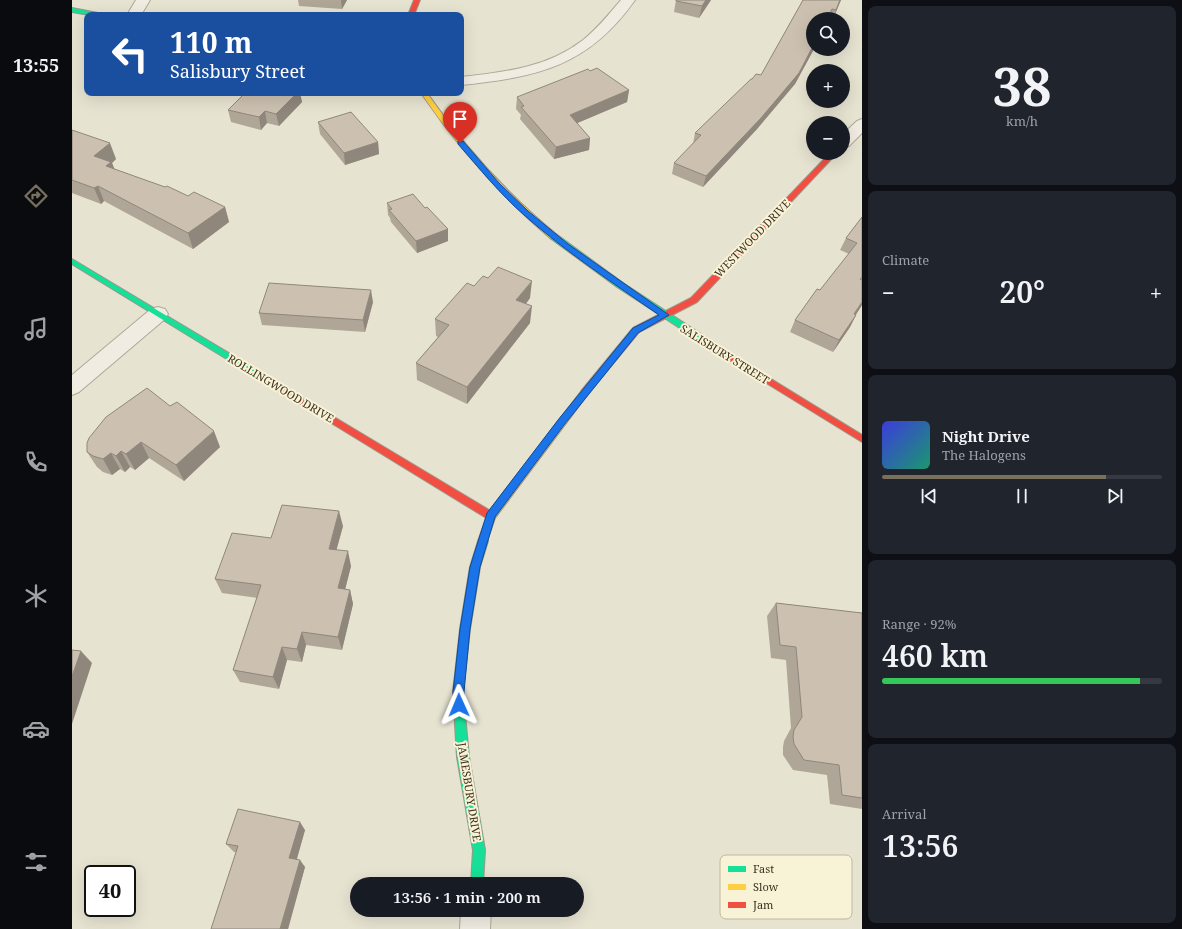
<!DOCTYPE html>
<html lang="en">
<head>
<meta charset="utf-8">
<style>
  :root { --surface:#171b24; --page:#20242c; --text:#f1f3f6; --muted:#9ea1a6; --line:#363941; --accent:#796f5d }
  body { margin:0; font-family:"Noto Serif",serif; background:var(--page); color:var(--text); height:100vh; display:flex; flex-direction:column; font-size:15px; white-space:nowrap }
  * { box-sizing:border-box; margin:0 }
  p { font-size:13px; color:var(--muted) }
  .icon { flex:none; width:22px; height:22px; fill:none; stroke:currentColor; stroke-width:2; stroke-linecap:round; stroke-linejoin:round }
  .map { position:relative; flex:1; overflow:hidden }
  .panel { display:flex; flex-direction:column; gap:6px; padding:6px; background:#0d0f14; width:320px }
  .panel>* { flex:none }
  .top-card { position:absolute; left:12px; top:12px; width:380px; height:84px; border-radius:8px; box-shadow:0 4px 16px #0002; background:#1a4fa0; color:#fff; overflow:hidden }
  .buttons { position:absolute; left:734px; top:12px; display:grid; gap:8px }
  .buttons a { display:grid; place-items:center; width:44px; height:44px; border-radius:50%; background:var(--surface); box-shadow:0 4px 16px #0002; font-size:20px }
  .speed { position:absolute; left:12px; top:865px; display:flex; gap:8px; font-size:20px; font-weight:700; text-align:center }
  .speed>* { display:grid; place-content:center; width:52px; height:52px; border-radius:50%; background:var(--surface); box-shadow:0 4px 16px #0002; line-height:1 }
  .speed .limit { border:2px solid #111; border-radius:6px; background:#fff; color:#111 }
  .pin { position:absolute; display:grid; place-items:center; width:34px; height:34px; color:#fff; margin:-41px -17px; border-radius:50% 50% 50% 0; rotate:-45deg; box-shadow:0 0 4px #0007 }
  .pin .icon { rotate:45deg }
  .me { position:absolute; width:44px; margin:-22px; rotate:359deg; stroke-linejoin:round; filter:drop-shadow(0 0 3px #0008) }
  .turn { display:flex; align-items:center; gap:14px; height:84px; padding:0 20px; font-size:18px }
  .turn .icon { width:52px; height:52px; stroke-width:2.5 }
  .turn b { display:block; font-size:28px; line-height:34px }
  .big { font-size:30px; font-weight:600; line-height:1.1 }
  .panel .widget { flex:1; display:flex; flex-direction:column; justify-content:center; gap:6px; min-width:0; padding:0 14px; border-radius:8px; background:var(--page) }
  .panel .dial { align-items:center; gap:0 }
  .dial b { font-size:52px; line-height:1 }
  .song { display:flex; align-items:center; gap:12px }
  .cover { width:48px; height:48px; border-radius:6px; background:linear-gradient(135deg,hsl(240 70% 55%),hsl(160 70% 35%)) }
  .played { height:4px; border-radius:2px; background:linear-gradient(90deg,var(--accent) 80%,var(--line) 80%) }
  .keys { display:flex; justify-content:space-around; direction:ltr }
  .heat { display:flex; justify-content:space-between; align-items:center; font-size:22px; direction:ltr }
  .charge { height:6px; border-radius:3px; background:linear-gradient(90deg,#34c759 92%,var(--line) 0) }
  .trip { position:absolute; left:278px; top:877px; width:234px; height:40px; border-radius:20px; background:var(--surface); box-shadow:0 4px 16px #0002; font-weight:600; line-height:40px; text-align:center }
  main { display:flex; flex:1; min-height:0 }
  .dock { display:flex; flex-direction:column; width:72px; justify-content:space-around; align-items:center; background:#090b0e; color:var(--muted) }
  .dock .icon { width:28px; height:28px }
  .dock .current { color:var(--accent) }
  .dock b { font-size:18px; color:var(--text) }
  .map>svg:first-child { display:block }
  .lines { fill:none; stroke-linecap:round; stroke-linejoin:round }
  .street-casing { stroke:#ada899; stroke-width:2 }
  .fast-casing { stroke:#9c9789; stroke-width:2 }
  .slow-casing { stroke:#9c9789; stroke-width:2 }
  .jam-casing { stroke:#9c9789; stroke-width:2 }
  .street { fill:#f0ece2; fill-rule:evenodd }
  .fast { fill:#16e098; fill-rule:evenodd }
  .slow { fill:#ffcf43; fill-rule:evenodd }
  .jam { fill:#f24e42; fill-rule:evenodd }
  .wall { fill:#afa698 }
  .shaded-wall { fill:#8f877c }
  .building { fill:#ccc1b1; stroke:#8f877c }
  .route { fill:#1a73e8; stroke:#114b97 }
  .labels { text-anchor:middle; dominant-baseline:central; stroke-width:4; stroke-linejoin:round; paint-order:stroke }
  .street-label { font-size:11px; fill:#3e311f; stroke:#f8f2d7 }
  .key { fill:#f8f2d7; stroke:#c0b8a0; stroke-width:1 }
  .key-label { font-size:11px; fill:#3e311f }
</style>
</head>
<body>
<main>
<nav class="dock">
<b>13:55</b>
<svg class="icon current" aria-label="directions" viewBox="0 0 24 24"><path d="M12 3l9 9-9 9-9-9zM9 14v-3h6M13 9l2 2-2 2"/></svg>
<svg class="icon" aria-label="music" viewBox="0 0 24 24"><path d="M9 18V5l10-2v13"/><circle cx="6" cy="18" r="3"/><circle cx="16" cy="16" r="3"/></svg>
<svg class="icon" aria-label="phone" viewBox="0 0 24 24"><path d="M5 4h4l2 5-3 2q2 4 5 5l2-3 5 2v4C11 20 4 13 5 4z"/></svg>
<svg class="icon" aria-label="climate" viewBox="0 0 24 24"><path d="M12 3v18M4 7l16 10M4 17L20 7"/></svg>
<svg class="icon" aria-label="car" viewBox="0 0 24 24"><path d="M5 17H2v-5l4-1 3-4h7l3 4 3 1v5h-3M9 17h6M6 11h13"/><circle cx="7" cy="17" r="2"/><circle cx="17" cy="17" r="2"/></svg>
<svg class="icon" aria-label="filters" viewBox="0 0 24 24"><path d="M4 7h16M4 17h16"/><circle cx="9" cy="7" r="2"/><circle cx="15" cy="17" r="2"/></svg>
</nav>
<div class="map">
<svg width="790" height="929" viewBox="0 0 790 929">
  <rect width="100%" height="100%" fill="#e7e3d1"/>
  <g class="lines">
    <g class="street-casing">
      <path id="street" d="M64,0h14l-9,15h-14z
        M549,0h14c-47,67 -98,77 -174,85v-8c43,-5 86,-9 122,-37 14,-11 26,-26 38,-40z
        M790,119v14l-13,13 -6,2v-14l14,-13z
        M86,307l7,2 3,5 -3,5 -86,73 -7,3v-20l79,-66z
        M389,910h30l-1,19h-30z"/>
    </g>
    <g class="fast-casing">
      <path id="fast" d="M0,8l26,5 3,2h-12l-17,-3z
        M478,234h6l67,49 107,70 1,2 -1,2h-6l-107,-70 -67,-49z
        M0,259l195,117 1,2 -1,2h-6l-189,-116z
        M411,537l3,1 2,3 -8,26 -10,62 -7,63 6,65 16,93 -2,34h-12l2,-34 -16,-93 -4,-65 7,-63 10,-62 8,-26 2,-3z"/>
    </g>
    <g class="slow-casing">
      <path id="slow" d="M349,93h6c37,53 79,100 129,141v4h-6c-50,-43 -92,-91 -129,-145z
        M513,389l4,3 -1,2 -93,124 -9,26 -3,1 -3,-1 -2,-3 10,-28 94,-123z"/>
    </g>
    <g class="jam-casing">
      <path id="jam" d="M342,0h6l-6,15h-6z
        M758,153h7l-140,149 -58,30 -51,62h-6l-1,-2 1,-2 51,-62 58,-30z
        M655,352l135,83v7l-138,-85 -1,-2z
        M192,375l230,138 2,3 -2,3 -3,1 -3,-1 -227,-139 -1,-2z"/>
    </g>
    <use href="#street" class="street"/>
    <use href="#fast" class="fast"/>
    <use href="#slow" class="slow"/>
    <use href="#jam" class="jam"/>
  </g>
  <path class="wall" d="M226,0h49l-5,9 -43,-3z
    M604,0h35l-12,18 -25,-6z
    M731,0h38l-8,19h-20v30h1l-19,35 -38,45 -54,58 -31,-13 2,-11 19,-19 2,-11 57,-54 9,-4z
    M557,90l-2,12 -50,21 13,15 -1,12 -35,9 -34,-40 1,-4 -5,-6 1,-12z
    M173,93h55l2,9 -23,24 -12,-3 -6,7 -30,-8 -3,-12z
    M246,122l60,20 1,12 -34,11 -25,-31z
    M0,130l44,29 -4,4 2,6 74,27 37,11 4,15 -36,27 -89,-48 -3,3 -29,-11z
    M315,203l38,5 23,21v12l-31,12 -26,-31 -1,-4 -2,-3z
    M790,217v88l-6,10 -6,12 -17,25 -43,-20 5,-12 25,-30 29,-36 -9,-4 6,-12z
    M458,298l-4,6 4,19 -63,81 -50,-24 -1,-17 22,-26 -2,-1 -1,-17z
    M301,302l-8,30 -103,-7 -3,-12z
    M17,438l131,9 -36,34 -35,-23 -14,12 -5,-3 -5,5 -5,-3 -8,6 -9,-3 -6,-5 -10,-15z
    M271,526l-7,24 15,16 -6,23 5,1 3,14 -11,46 -36,-5 -4,17 -15,-2 -8,29 -39,-7 -7,-12 24,-72 -35,-5 -7,-14 56,-41z
    M704,603l86,10v196l-32,-5 -3,-29 -34,-5 -10,-15v-8l1,-6 7,-13 -5,-68 -15,-2 -4,-42z
    M233,830l-8,29 8,8 -17,62h-77l25,-77h-2l-8,-8z"/>
  <path class="shaded-wall" d="M269,0h6l-5,9z
    M634,0h5l-12,18 3,-12z
    M768,0h1l-8,19 3,-9z
    M760,9l-3,10h-2z
    M741,46v3h1l-19,35 -38,45 -54,58 3,-11z
    M557,90l-2,12 -59,25 2,-12z
    M225,93h3l2,9 -23,24 -3,-12z
    M193,111l2,12 -6,7 -2,-13z
    M518,138l-1,12 -35,9 2,-12z
    M306,142l1,12 -34,11 -1,-12z
    M38,143l6,16 -4,4 6,14 -24,-21z
    M26,186l6,15 -3,3 -7,-16z
    M153,207l4,15 -36,27 -5,-16z
    M376,229v12l-31,12 -1,-12z
    M460,281l-2,17 -15,19 1,-17z
    M299,290l2,12 -8,30 -2,-12z
    M790,302v3l-14,21 6,-12z
    M460,306l-2,17 -63,81v-17z
    M784,315l-6,12 -17,25 6,-12z
    M142,431l6,16 -36,34 -8,-16z
    M69,442l8,16 -14,12 -9,-16z
    M49,451l9,16 -5,5 -9,-16z
    M39,453l9,16 -8,6 -9,-16z
    M267,511l4,15 -10,37 -4,-14z
    M276,551l3,15 -9,36 -4,-14z
    M278,590l3,14 -11,46 -4,-13z
    M230,632l4,13 -4,17 -5,-13z
    M210,647l5,13 -8,29 -6,-12z
    M9,651l11,12 -20,61v-48z
    M228,822l5,8 -10,35 -6,-7z
    M228,860l5,7 -17,62h-8z"/>
  <path class="building" d="M604,0h30l-4,6 -26,-5z
    M731,0h37l-4,10 -4,-1 -5,10h-14v27l-14,27 -38,45 -55,58 -32,-13 27,-28 -6,-2 56,-54h1l4,-5 5,1z
    M525,68l32,22 -59,25 20,23 -34,9 -35,-40 3,-1 -7,-9 71,-28 2,2z
    M173,93h52l-21,21 -11,-3 -6,6 -31,-7z
    M279,112l27,30 -34,11 -26,-31z
    M0,130l38,13 -16,13 17,6 -5,4 59,21 2,-1 21,10 6,-4 31,15 -37,26 -90,-47 -4,2 -22,-8z
    M341,194l12,14 2,-1 21,22 -32,12 -27,-31 3,-1 -5,-6z
    M790,217v60l-2,2 2,1v22l-8,12 2,1 -17,25 -44,-20 22,-31 3,1 37,-47 -11,-5z
    M426,267l34,14 -16,19 16,6 -65,81 -51,-24 33,-38 -14,-6 32,-36 7,3 9,-10 5,2z
    M197,283l102,7 -8,30 -104,-7z
    M75,388l23,18 7,-4 37,29 -38,34 -35,-23 -15,12 -5,-3 -5,5 -5,-3 -8,6 -10,-3 -6,-4v-9l2,-5 17,-21z
    M210,505l57,6 -10,38 19,2 -10,37 12,2 -12,47 -36,-5 -5,17 -15,-2 -9,30 -40,-7 28,-85 -46,-6 17,-46 39,5z
    M704,603l86,10v185l-20,-3 -3,-30 -35,-5 -10,-16 -1,-7 1,-7 8,-13 -6,-70 -16,-2z
    M0,650l9,1 -9,25z
    M166,809l62,13 -11,36 11,2 -20,69h-69l27,-83 -12,-2z"/>
  <path class="route" d="M386,141h5l36,42 29,28 40,33 101,71 -31,18 -74,92 -69,92 -15,50 -10,62 -6,63 1,13 -2,4 -4,1 -4,-1 -2,-17 7,-63 10,-62 17,-54 71,-93 75,-92 26,-13c-46,-32 -93,-63 -135,-100 -24,-21 -45,-47 -66,-71z"/>
  <g class="labels">
    <g class="street-label">
      <text transform="translate(680 238) rotate(-46)">WESTWOOD DRIVE</text>
      <text transform="translate(653 354) rotate(32)">SALISBURY STREET</text>
      <text transform="translate(209 388) rotate(31)">ROLLINGWOOD DRIVE</text>
      <text transform="translate(398 792) rotate(81)">JAMESBURY DRIVE</text>
    </g>
  </g>
  <rect x="648" y="855" width="132" height="64" rx="6" class="key"/>
  <rect x="656" y="866" width="18" height="6" fill="#16e098"/>
  <rect x="656" y="884" width="18" height="6" fill="#ffcf43"/>
  <rect x="656" y="902" width="18" height="6" fill="#f24e42"/>
  <g class="key-label">
    <text x="681" y="873">Fast</text>
    <text x="681" y="891">Slow</text>
    <text x="681" y="909">Jam</text>
  </g>
</svg>
<div class="buttons">
<a><svg class="icon" aria-label="search" viewBox="0 0 24 24"><circle cx="10" cy="10" r="6"/><path d="M15 15l6 6"/></svg></a>
<a>+</a>
<a>−</a>
</div>
<div class="speed"><div class="limit">40</div></div>
<div class="pin" style="left:388px;top:143px;background:#d93025"><svg class="icon" aria-label="arrive" viewBox="0 0 24 24"><path d="M6 21V4h12l-3 4 3 4H6"/></svg></div>
<svg class="me" style="left:387px;top:705px" viewBox="-20 -20 40 40"><path d="M0-17L14 15 0 8-14 15z" fill="#1a73e8" stroke="#fff" stroke-width="4"/></svg>
<div class="trip">13:56 · 1 min · 200 m</div>
<div class="top-card">
<div class="turn"><svg class="icon" aria-label="left" viewBox="0 0 24 24"><path d="M17 20v-9H6M10 6l-5 5 5 5"/></svg><div><b>110 m</b>Salisbury Street</div></div>
</div>
</div>
<section class="panel">
<div class="widget dial"><b>38</b><p>km/h</p></div>
<div class="widget"><p>Climate</p>
<div class="heat"><a>−</a><b class="big">20°</b><a>+</a></div>
</div>
<div class="widget">
<div class="song"><i class="cover"></i><div><b>Night Drive</b><p>The Halogens</p></div></div>
<div class="played"></div>
<div class="keys"><svg class="icon" aria-label="previous" viewBox="0 0 24 24"><path d="M18 5L8 12l10 7zM5 5v14"/></svg><svg class="icon" aria-label="pause" viewBox="0 0 24 24"><path d="M8 5v14M16 5v14"/></svg><svg class="icon" aria-label="next" viewBox="0 0 24 24"><path d="M6 5l10 7-10 7zM19 5v14"/></svg></div>
</div>
<div class="widget"><p>Range · 92%</p><b class="big">460 km</b><div class="charge"></div></div>
<div class="widget"><p>Arrival</p><b class="big">13:56</b></div>
</section>
</main>
</body>
</html>
